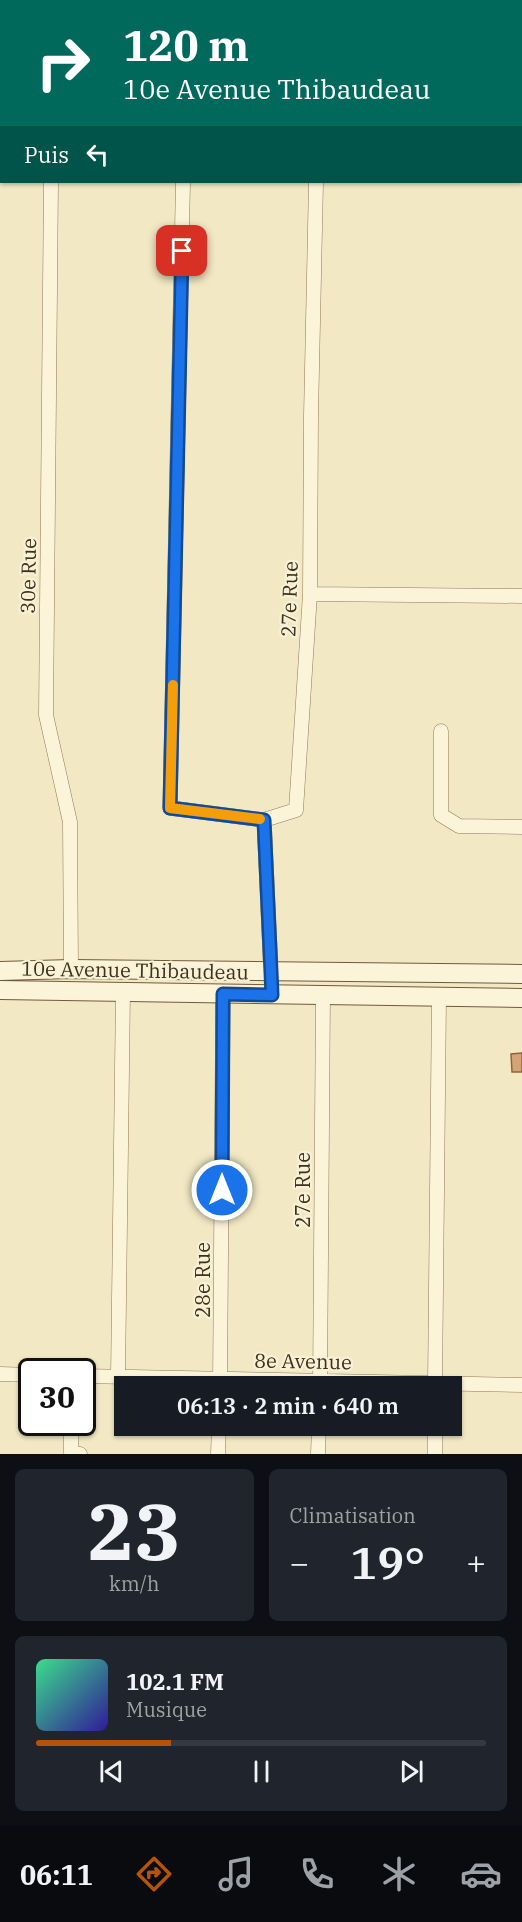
<!DOCTYPE html>
<html lang="fr">
<head>
<meta charset="utf-8">
<style>
  :root { --surface:#171b24; --page:#20242c; --text:#f1f3f6; --muted:#9ea1a6; --line:#363941; --accent:#b45309 }
  body { margin:0; font-family:"IBM Plex Serif",serif; background:var(--page); color:var(--text); height:100vh; display:flex; flex-direction:column; font-size:22px; white-space:nowrap }
  * { box-sizing:border-box; margin:0 }
  p { font-size:20px; color:var(--muted) }
  .icon { flex:none; width:33px; height:33px; fill:none; stroke:currentColor; stroke-width:2; stroke-linecap:round; stroke-linejoin:round }
  .map { position:relative; height:1454px; overflow:hidden }
  .panel { display:flex; flex-direction:column; gap:15px; padding:15px; background:#0d0f14; flex:1 }
  .panel>* { flex:none }
  .hud { position:absolute; left:0px; top:0px; width:522px; height:183px; box-shadow:0 2px 4px #0004; background:#00695c; color:#fff; overflow:hidden }
  .speed { position:absolute; left:18px; top:1358px; display:flex; gap:12px; font-size:30px; font-weight:700; text-align:center }
  .speed>* { display:grid; place-content:center; width:78px; height:78px; border-radius:50%; background:var(--surface); box-shadow:0 2px 4px #0004; line-height:1 }
  .speed .limit { border:3px solid #111; border-radius:9px; background:#fff; color:#111 }
  .pin { position:absolute; display:grid; place-items:center; width:51px; height:51px; color:#fff; margin:-26px; border-radius:12px; box-shadow:0 3px 9px #0006 }
  .me { position:absolute; width:66px; margin:-33px; rotate:0deg; stroke-linejoin:round; filter:drop-shadow(0 0 4px #0008) }
  .turn { display:flex; align-items:center; gap:21px; height:126px; padding:0 24px; font-size:27px }
  .turn .icon { width:78px; height:78px; stroke-width:2.5 }
  .turn b { display:block; font-size:42px; line-height:51px }
  .then { display:flex; align-items:center; height:57px; padding:0 24px; background:#0003; gap:12px; font-size:22px }
  .big { font-size:45px; font-weight:600; line-height:1.1 }
  .panel .tile { flex:1; display:flex; flex-direction:column; justify-content:center; gap:9px; min-width:0; padding:0 21px; border-radius:9px; background:var(--page) }
  .panel .dial { align-items:center; gap:0 }
  .dial b { font-size:78px; line-height:1 }
  .song { display:flex; align-items:center; gap:18px }
  .cover { width:72px; height:72px; border-radius:9px; background:linear-gradient(135deg,hsl(150 70% 55%),hsl(250 70% 35%)) }
  .played { height:6px; border-radius:3px; background:linear-gradient(90deg,var(--accent) 30%,var(--line) 30%) }
  .keys { display:flex; justify-content:space-around; direction:ltr }
  .heat { display:flex; justify-content:space-between; align-items:center; font-size:33px; direction:ltr }
  .panel .tiles { flex:1; display:grid; gap:15px; grid-template-columns:1fr 1fr }
  .tile:last-child { grid-column:span 2 }
  .trip { position:absolute; left:114px; top:1376px; width:348px; height:60px; border-radius:0px; background:var(--surface); box-shadow:0 2px 4px #0004; font-weight:600; line-height:60px; text-align:center }
  .tabs { display:flex; height:96px; justify-content:space-around; align-items:center; background:#090b0e; color:var(--muted) }
  .tabs .icon { width:42px; height:42px }
  .tabs .selected { color:var(--accent) }
  .tabs b { font-size:27px; color:var(--text) }
  .map>svg:first-child { display:block }
  .building { fill:#d4a477; stroke:#91633c; stroke-width:1.5 }
  .lines { fill:none; stroke-linecap:round; stroke-linejoin:round }
  .street-casing { stroke:#907958; stroke-width:15 }
  .secondary-casing { stroke:#715a3b; stroke-width:20 }
  .path { stroke:#907958; stroke-width:2; stroke-dasharray:4.5 3; stroke-linecap:butt }
  .street { stroke:#fcf4d9; stroke-width:14 }
  .secondary { stroke:#fcf4d9; stroke-width:18 }
  .route-casing { stroke:#114b97; stroke-width:15 }
  .route { stroke:#1a73e8; stroke-width:10 }
  .slow { stroke:#f59e0b; stroke-width:10 }
  .labels { text-anchor:middle; dominant-baseline:central; stroke-width:4.5; stroke-linejoin:round; paint-order:stroke }
  .street-label { font-size:20px; fill:#3e301e; stroke:#f9f1d5 }
</style>
</head>
<body>
<div class="map">
<svg width="522" height="1454" viewBox="0 0 522 1454">
  <rect width="100%" height="100%" fill="#f2e8c4"/>
  <path class="building" d="M522,1053v19h-10l-1,-18z"/>
  <g class="lines">
    <g class="street-casing">
      <path id="street" d="M370,2v-2
        M0,31h2
        M520,37h2
        M51,182l-5,533 24,107 1,147
        M183,182l-13,626 94,12
        M310,594l212,2
        M441,731v84l18,11 63,1
        M272,995l-8,-175 32,-10 14,-216 1,-178 5,-234
        M0,1374l32,1
        M82,1376l440,9
        M118,1377l5,-385
        M220,1386l3,-392
        M320,1386l3,-391
        M435,1386l4,-389
        M71,1422v30l9,2
        M218,1454l1,-29
        M318,1454l1,-29
        M435,1454v-29"/>
    </g>
    <g class="secondary-casing">
      <path id="secondary" d="M0,971l71,-2 451,5
        M0,990l522,8"/>
    </g>
    <path class="path" d="M25,0v2
      M173,0l1,2
      M0,16h2
      M520,21h2"/>
    <use href="#street" class="street"/>
    <use href="#secondary" class="secondary"/>
  </g>
  <g class="lines">
    <g class="route-casing">
      <path id="route" d="M182,251l-12,557 94,12 7,152 1,23 -49,-1 -1,196"/>
    </g>
    <use href="#route" class="route"/>
    <path class="slow" d="M173,685l-3,123 90,11"/>
  </g>
  <g class="labels">
    <g class="street-label">
      <text transform="translate(28 576) rotate(-89)">30e Rue</text>
      <text transform="translate(289 599) rotate(-88)">27e Rue</text>
      <text transform="translate(135 970) rotate(1)">10e Avenue Thibaudeau</text>
      <text transform="translate(302 1190) rotate(-90)">27e Rue</text>
      <text transform="translate(202 1280) rotate(-90)">28e Rue</text>
      <text transform="translate(303 1361) rotate(1)">8e Avenue</text>
    </g>
  </g>
</svg>
<div class="speed"><div class="limit">30</div></div>
<div class="pin" style="left:182px;top:251px;background:#d93025"><svg class="icon" aria-label="arrive" viewBox="0 0 24 24"><path d="M6 21V4h12l-3 4 3 4H6"/></svg></div>
<svg class="me" style="left:222px;top:1190px" viewBox="-20 -20 40 40"><circle r="17" fill="#1a73e8" stroke="#fff" stroke-width="3"/><path d="M0-11L8 9 0 5-8 9z" fill="#fff"/></svg>
<div class="trip">06:13 · 2 min · 640 m</div>
<div class="hud">
<div class="turn"><svg class="icon" aria-label="right" viewBox="0 0 24 24"><path d="M7 20v-9h11M14 6l5 5-5 5"/></svg><div><b>120 m</b>10e Avenue Thibaudeau</div></div>
<div class="then">Puis<svg class="icon" aria-label="left" viewBox="0 0 24 24"><path d="M17 20v-9H6M10 6l-5 5 5 5"/></svg></div>
</div>
</div>
<section class="panel">
<div class="tiles">
<div class="tile dial"><b>23</b><p>km/h</p></div>
<div class="tile"><p>Climatisation</p>
<div class="heat"><a>−</a><b class="big">19°</b><a>+</a></div>
</div>
<div class="tile">
<div class="song"><i class="cover"></i><div><b>102.1 FM</b><p>Musique</p></div></div>
<div class="played"></div>
<div class="keys"><svg class="icon" aria-label="previous" viewBox="0 0 24 24"><path d="M18 5L8 12l10 7zM5 5v14"/></svg><svg class="icon" aria-label="pause" viewBox="0 0 24 24"><path d="M8 5v14M16 5v14"/></svg><svg class="icon" aria-label="next" viewBox="0 0 24 24"><path d="M6 5l10 7-10 7zM19 5v14"/></svg></div>
</div>
</div>
</section>
<nav class="tabs">
<b>06:11</b>
<svg class="icon selected" aria-label="directions" viewBox="0 0 24 24"><path d="M12 3l9 9-9 9-9-9zM9 14v-3h6M13 9l2 2-2 2"/></svg>
<svg class="icon" aria-label="music" viewBox="0 0 24 24"><path d="M9 18V5l10-2v13"/><circle cx="6" cy="18" r="3"/><circle cx="16" cy="16" r="3"/></svg>
<svg class="icon" aria-label="phone" viewBox="0 0 24 24"><path d="M5 4h4l2 5-3 2q2 4 5 5l2-3 5 2v4C11 20 4 13 5 4z"/></svg>
<svg class="icon" aria-label="climate" viewBox="0 0 24 24"><path d="M12 3v18M4 7l16 10M4 17L20 7"/></svg>
<svg class="icon" aria-label="car" viewBox="0 0 24 24"><path d="M5 17H2v-5l4-1 3-4h7l3 4 3 1v5h-3M9 17h6M6 11h13"/><circle cx="7" cy="17" r="2"/><circle cx="17" cy="17" r="2"/></svg>
</nav>
</body>
</html>
